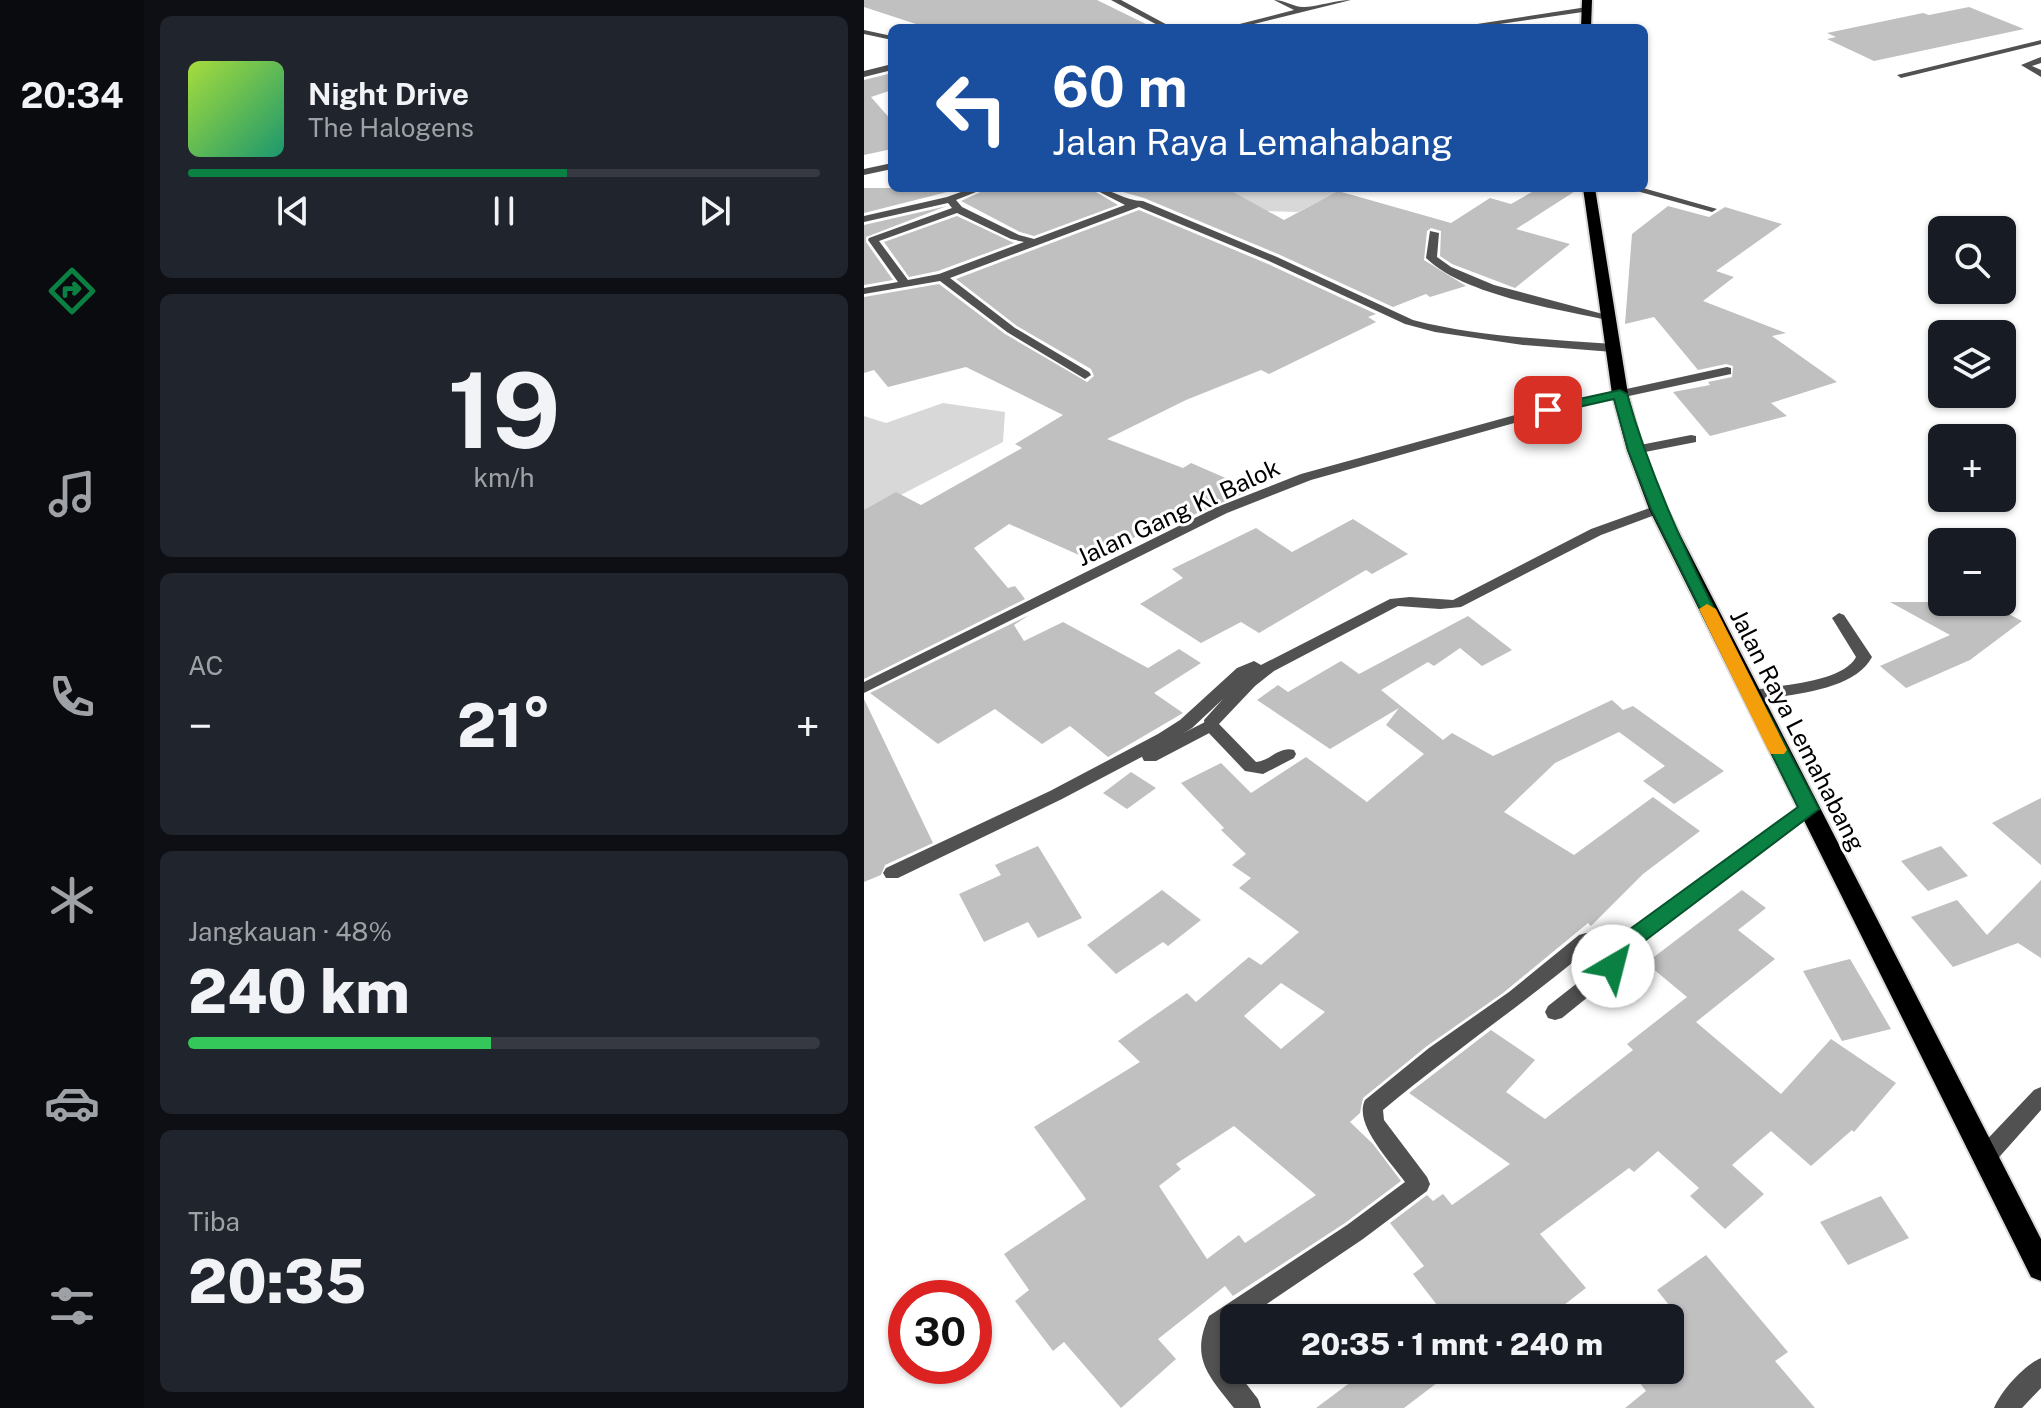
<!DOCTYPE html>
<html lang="id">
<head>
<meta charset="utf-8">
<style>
  :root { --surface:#171b24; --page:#20242c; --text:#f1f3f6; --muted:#9ea1a6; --line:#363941; --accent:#0b8043 }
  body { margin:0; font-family:"Public Sans",sans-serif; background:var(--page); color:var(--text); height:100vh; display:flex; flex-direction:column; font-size:30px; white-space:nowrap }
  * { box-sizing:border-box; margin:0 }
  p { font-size:26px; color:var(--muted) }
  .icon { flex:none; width:44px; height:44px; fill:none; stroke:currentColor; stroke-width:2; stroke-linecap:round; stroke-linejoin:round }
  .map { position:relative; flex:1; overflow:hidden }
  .panel { display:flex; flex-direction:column; gap:16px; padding:16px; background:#0d0f14; width:720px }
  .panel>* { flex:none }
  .guide { position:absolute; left:24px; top:24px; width:760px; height:168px; border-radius:12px; box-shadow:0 2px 6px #0004; background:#1a4fa0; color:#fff; overflow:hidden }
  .buttons { position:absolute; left:1064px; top:216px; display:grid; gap:16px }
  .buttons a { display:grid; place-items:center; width:88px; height:88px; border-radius:12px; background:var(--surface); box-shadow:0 2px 6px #0004; font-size:40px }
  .speed { position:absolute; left:24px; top:1280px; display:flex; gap:16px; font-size:40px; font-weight:700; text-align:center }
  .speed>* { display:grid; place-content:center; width:104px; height:104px; border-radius:50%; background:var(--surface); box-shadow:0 2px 6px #0004; line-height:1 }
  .speed .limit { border:12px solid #d22; background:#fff; color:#111 }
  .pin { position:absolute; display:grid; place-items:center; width:68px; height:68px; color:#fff; margin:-34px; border-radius:16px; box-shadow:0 4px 12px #0006 }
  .me { position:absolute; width:88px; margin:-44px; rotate:37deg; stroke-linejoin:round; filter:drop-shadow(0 0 6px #0008) }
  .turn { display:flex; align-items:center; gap:28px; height:168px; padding:0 32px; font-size:36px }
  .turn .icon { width:104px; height:104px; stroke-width:2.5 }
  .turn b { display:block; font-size:56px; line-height:68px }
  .big { font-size:60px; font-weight:800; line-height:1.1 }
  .panel .tile { flex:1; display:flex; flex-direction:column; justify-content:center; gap:12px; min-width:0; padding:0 28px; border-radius:12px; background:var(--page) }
  .panel .dial { align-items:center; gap:0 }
  .dial b { font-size:104px; line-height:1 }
  .song { display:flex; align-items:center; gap:24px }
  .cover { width:96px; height:96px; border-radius:12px; background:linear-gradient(135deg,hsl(80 70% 55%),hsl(160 70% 35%)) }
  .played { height:8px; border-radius:4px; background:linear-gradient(90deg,var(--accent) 60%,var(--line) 60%) }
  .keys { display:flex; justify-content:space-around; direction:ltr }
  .heat { display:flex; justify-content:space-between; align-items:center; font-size:44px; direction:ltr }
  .charge { height:12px; border-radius:6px; background:linear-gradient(90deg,#34c759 48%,var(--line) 0) }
  .trip { position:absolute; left:356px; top:1304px; width:464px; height:80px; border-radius:12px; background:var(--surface); box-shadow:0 2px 6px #0004; font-weight:800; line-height:80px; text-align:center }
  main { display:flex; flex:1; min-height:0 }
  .dock { display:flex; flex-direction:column; width:144px; justify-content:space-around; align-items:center; background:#090b0e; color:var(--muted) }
  .dock .icon { width:56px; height:56px }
  .dock .active { color:var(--accent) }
  .dock b { font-size:36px; color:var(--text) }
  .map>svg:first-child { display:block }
  .green { fill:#d8d8d8 }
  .building { fill:#c0c0c0; fill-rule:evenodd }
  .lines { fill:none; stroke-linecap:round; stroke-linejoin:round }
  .primary-casing { stroke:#dbdbdb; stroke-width:4 }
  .lane { fill:#515151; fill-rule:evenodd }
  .street { fill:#515151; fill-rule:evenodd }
  .primary { fill:#000; fill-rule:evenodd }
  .route { fill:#0b8043; stroke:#07532c; stroke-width:2 }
  .slow { fill:#f59e0b }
  .labels { text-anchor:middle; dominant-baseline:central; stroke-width:6; stroke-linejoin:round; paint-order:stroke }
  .street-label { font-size:24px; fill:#000; stroke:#fff }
</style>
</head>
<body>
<main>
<nav class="dock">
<b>20:34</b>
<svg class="icon active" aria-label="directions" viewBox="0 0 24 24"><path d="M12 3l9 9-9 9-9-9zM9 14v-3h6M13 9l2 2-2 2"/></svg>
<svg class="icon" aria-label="music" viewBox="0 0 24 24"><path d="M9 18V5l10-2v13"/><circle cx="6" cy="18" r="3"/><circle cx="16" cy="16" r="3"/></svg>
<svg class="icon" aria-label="phone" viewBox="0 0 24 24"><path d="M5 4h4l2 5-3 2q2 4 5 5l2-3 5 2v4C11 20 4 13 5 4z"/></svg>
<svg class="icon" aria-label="climate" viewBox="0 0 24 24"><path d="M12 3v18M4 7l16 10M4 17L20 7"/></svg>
<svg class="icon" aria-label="car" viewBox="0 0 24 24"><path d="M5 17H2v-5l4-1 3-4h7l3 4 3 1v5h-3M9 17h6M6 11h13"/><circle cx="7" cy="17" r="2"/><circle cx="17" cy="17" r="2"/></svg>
<svg class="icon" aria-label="filters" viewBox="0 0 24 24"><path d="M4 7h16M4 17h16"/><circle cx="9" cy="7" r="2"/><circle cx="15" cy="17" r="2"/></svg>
</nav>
<section class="panel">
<div class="tile">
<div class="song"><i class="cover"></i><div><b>Night Drive</b><p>The Halogens</p></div></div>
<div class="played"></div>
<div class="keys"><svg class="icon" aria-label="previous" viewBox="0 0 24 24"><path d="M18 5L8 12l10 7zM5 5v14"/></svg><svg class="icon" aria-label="pause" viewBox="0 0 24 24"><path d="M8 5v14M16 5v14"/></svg><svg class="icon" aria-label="next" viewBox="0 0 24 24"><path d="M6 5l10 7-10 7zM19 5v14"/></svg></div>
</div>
<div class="tile dial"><b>19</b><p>km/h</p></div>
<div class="tile"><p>AC</p>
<div class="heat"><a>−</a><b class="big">21°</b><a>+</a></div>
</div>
<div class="tile"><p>Jangkauan · 48%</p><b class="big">240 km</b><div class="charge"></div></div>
<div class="tile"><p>Tiba</p><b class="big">20:35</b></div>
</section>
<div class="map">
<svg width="1177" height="1408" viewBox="0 0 1177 1408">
  <rect width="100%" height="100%" fill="#fff"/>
  <path class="green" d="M358,188h117l4,1 -45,23 -38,-1z
    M79,403l62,9 -2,30 -139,72v-98l22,7z"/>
  <path class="building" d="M0,0h233l57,28h-226l-64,-21z
    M1105,7l55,22 -150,32 -47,-22 9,-2 -9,-4 96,-20 6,2z
    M28,73v17l-21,7 21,24v28l-28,6v-75z
    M0,188h99l-99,25z
    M125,188h100l29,17 -84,31 -14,-4 -59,-31z
    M245,188h117l58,32 54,-29 113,32 39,-25 21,6 28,-16h41l-64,41 54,15 -55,44 -63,-24 -12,-8 1,-25 -10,-3 -4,3 -3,29 42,26 -36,11 -4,-3 -33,13 -115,-53 -134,-56z
    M83,206l-81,31v5l27,38 -29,5v-60z
    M804,206l41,11 16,-10 57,17 -66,47 18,6 -31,24 83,32 -14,3 65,46 -66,21 16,13 -77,20 -37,-44 37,-7 -2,-3 24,-5 1,-11 -7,-2 -28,6 -44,-53 -29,7 7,-90z
    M275,210l129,54 108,50 -8,3 8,5 -107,52 -8,-4 -75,30 -79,39 76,29 8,-5 60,26 -4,3 -54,23 -16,-7 -80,55 -88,-39 -35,24 34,40 7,-2 10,13 -161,80v-169l32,-18 25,13 101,-57 -7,-4 48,-29 -97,-48 -78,20 -14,-17 -10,3v-76l75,-13 66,50 82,48 7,-6 -3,-7 -74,-43 -61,-47z
    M93,216l57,27 -76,28 -29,6 -25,-35z
    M489,519l55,35 -36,20 -6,-4 -107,63 -18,-11 -40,21 -61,-39 43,-26 -11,-9 84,-41 36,24z
    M1026,602h96l36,19 -52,39 -64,28 -26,-22 70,-31z
    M165,615l-15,10 10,16 39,-19 85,46 31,-19 22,14 -47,30 29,20 -75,44 -38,-31 -28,18 -47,-35 -57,35 -68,-51z
    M604,616l44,34 -30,16 -22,-18 -26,18 -6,-4 -47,28 62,50 9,-7 41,23 119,-56 11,10 10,-4 91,65 -50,33 -31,-23 22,-15 -46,-34 -64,31 -51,49 70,43 79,-58 47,34 -57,43 -52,52 -3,-3 -85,70 -76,53 -64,52 -3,15 -10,9 23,22 28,37 -56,42 -112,73 -8,-10 -67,53 18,20 -55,49 -57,-66 -11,9 -38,-50 14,-11 -25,-36 82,-55 -52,-72 106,-65 -22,-21 69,-48 9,9 53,-45 12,8 38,-33 -60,-44 12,-10 -19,-13 14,-11 -25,-24 3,-2 -43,-45 40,-20 30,30 55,-36 61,45 57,-48 -38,-29 13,-17 -69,41 -73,-49 21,-15 10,7 53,-31 18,13zM417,983l44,29 -44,37 -37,-33zM370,1126l82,69 -71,48 -6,-8 -32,24 -48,-73 22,-17 -5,-5z
    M0,699l69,144 -48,22 -4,10 -17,7z
    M267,772l25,16 -29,21 -24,-16z
    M1177,798v67l-49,-42z
    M174,846l44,72 -44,20 -10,-16 -44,20 -25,-48 42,-19 -6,-10z
    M1077,846l27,30 -40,15 -27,-30z
    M1177,880v78l-23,-15 -65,24 -42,-50 46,-17 30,35z
    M298,890l39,30 -33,26 -5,-4 -47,32 -29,-29z
    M878,890l24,18 -28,22 37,29 -79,63 85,72 50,-55 65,44 -42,49 -2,-2 -41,36 -40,-35 -39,34 32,29 -39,35 -35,-33 9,-8 -41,-37 -24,21 -5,-4 -89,66 46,54 -39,30h-100l-34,-44 11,-8 -34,-43 37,-28 6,6 10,-7 9,11 58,-41 -101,-71 82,-63 44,30 -29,32 39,27 88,-69 -6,-6 60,-47 -41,-34z
    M986,959l41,70 -49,12 -39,-70z
    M1017,1196l28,42 -61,27 -28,-43z
    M842,1255l82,97 -13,9 40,47h-190l21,-17 -16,-21h40v-58l3,-2 -16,-20z
    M503,1370h87l-50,38h-88z"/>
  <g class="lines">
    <g class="primary-casing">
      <path id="primary" d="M718,0h10l-1,28h-10z
        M719,188h12l33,206 15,56 24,59 374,730v42l-10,-4 -382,-768 -22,-59 -15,-56z"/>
    </g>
    <path class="lane" d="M247,0h10l52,28h-10z
      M723,7l3,4 -118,17h-21z
      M1177,40v4l-140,34 -4,-3z
      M1177,57v6l-9,3 9,4v7l-20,-12z
      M762,188h17l74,21 -5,3z
      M827,435l5,1v6l-61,12 -7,-4 7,-4z
      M975,613l5,2 28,42c-18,35 -86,38 -122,44l-6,-1 -2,-4 2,-4c28,-7 98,-8 112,-35l-24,-39z
      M347,719l8,6 -2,4 -61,32h-12l-2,-4 2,-4z
      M1177,1087v23l-48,54 -8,3 -8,-3 -3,-7 3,-7 57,-60z"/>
    <path class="street" d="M410,0c11,0 21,8 31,7 16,-1 30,-7 46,-7l-113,28h-14l70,-18z
      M0,30l28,6v4l-28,-6z
      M28,64v6l-28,7v-6z
      M28,163v6l-28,6v-6z
      M108,188h14l-30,12 6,7 57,28 15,4 91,-34 -33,-17c19,0 33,13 51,13l134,56 136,63c65,17 134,19 200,24l6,4 -6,4 -90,-7 -88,-13 -30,-8 -136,-63 -130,-54 -189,71 65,50 74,44 2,3 -6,4 -78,-47 -67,-51 -76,13v-6l34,-6 -30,-42 1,-2 83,-30 -4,-5 -84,19v-6l83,-19zM93,213l54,26 13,3 -85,32 -31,6 -29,-39z
      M566,231l9,2 -2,24 14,10 43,18 120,32 -6,3c-52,-11 -144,-25 -182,-62z
      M863,367l4,1v6l-181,39 -239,67 -84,33 -363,180v-11l353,-175 84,-33 243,-67z
      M794,505l7,4 -2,3 -62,23 -140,72 -21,2 -42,-3 -124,65 -19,15 -36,38 37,38c14,-1 23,-16 38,-12l2,4 -2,4 -31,16 -18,-3 -40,-42 -1,-9 19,-21 -31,29 -22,14 -108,57 -164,79h-12l-3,-5 3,-5 164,-77 108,-57 22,-14 57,-52 17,-7 7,4 129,-66 20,-2 43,3 138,-71z
      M945,803l6,2 3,4 -3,4 -190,142 -5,16 -58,47 -7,2 -7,-2 -3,-6 3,-6 56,-44 2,-7 -17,-6c-67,56 -139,105 -206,161l1,10 43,57 3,7 -3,7 -64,48 -117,79h-12v8l-10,10 -1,11 4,12 31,40 3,9h-27c-26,-33 -44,-50 -25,-92l138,-91 58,-43c-14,-20 -52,-58 -40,-82l64,-52 80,-56 70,-57 7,-2 28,9 189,-137z
      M1177,1358v30l-19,20h-28c7,-17 30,-43 47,-50z"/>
    <use href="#primary" class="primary"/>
  </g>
  <path class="route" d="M756,390l7,4c41,145 123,281 192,415l-193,146 -6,17 -7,3 -8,-3 -3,-6 6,-21 190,-138 -147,-298 -23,-59 -14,-51 -66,15 -7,-4 2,-3z"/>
  <path class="slow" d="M843,604l9,5 71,141 -3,4h-13l-3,-4 -69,-141z"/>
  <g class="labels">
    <g class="street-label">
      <text transform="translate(314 512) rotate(-25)">Jalan Gang Kl Balok</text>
      <text transform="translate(934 730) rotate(63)">Jalan Raya Lemahabang</text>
    </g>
  </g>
</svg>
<div class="buttons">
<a><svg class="icon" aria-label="search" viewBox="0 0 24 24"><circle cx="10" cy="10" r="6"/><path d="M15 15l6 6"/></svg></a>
<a><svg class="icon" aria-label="layers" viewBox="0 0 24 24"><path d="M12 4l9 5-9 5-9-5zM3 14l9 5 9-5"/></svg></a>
<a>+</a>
<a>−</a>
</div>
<div class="speed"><div class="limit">30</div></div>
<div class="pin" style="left:684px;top:410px;background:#d93025"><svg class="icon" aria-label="arrive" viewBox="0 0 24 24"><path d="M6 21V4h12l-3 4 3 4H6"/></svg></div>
<svg class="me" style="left:749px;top:966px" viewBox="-20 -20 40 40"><circle r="19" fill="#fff"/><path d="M0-13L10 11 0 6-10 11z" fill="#0b8043"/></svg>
<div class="trip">20:35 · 1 mnt · 240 m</div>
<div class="guide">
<div class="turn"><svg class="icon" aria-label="left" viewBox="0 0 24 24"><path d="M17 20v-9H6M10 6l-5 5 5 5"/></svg><div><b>60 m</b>Jalan Raya Lemahabang</div></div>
</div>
</div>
</main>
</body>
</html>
